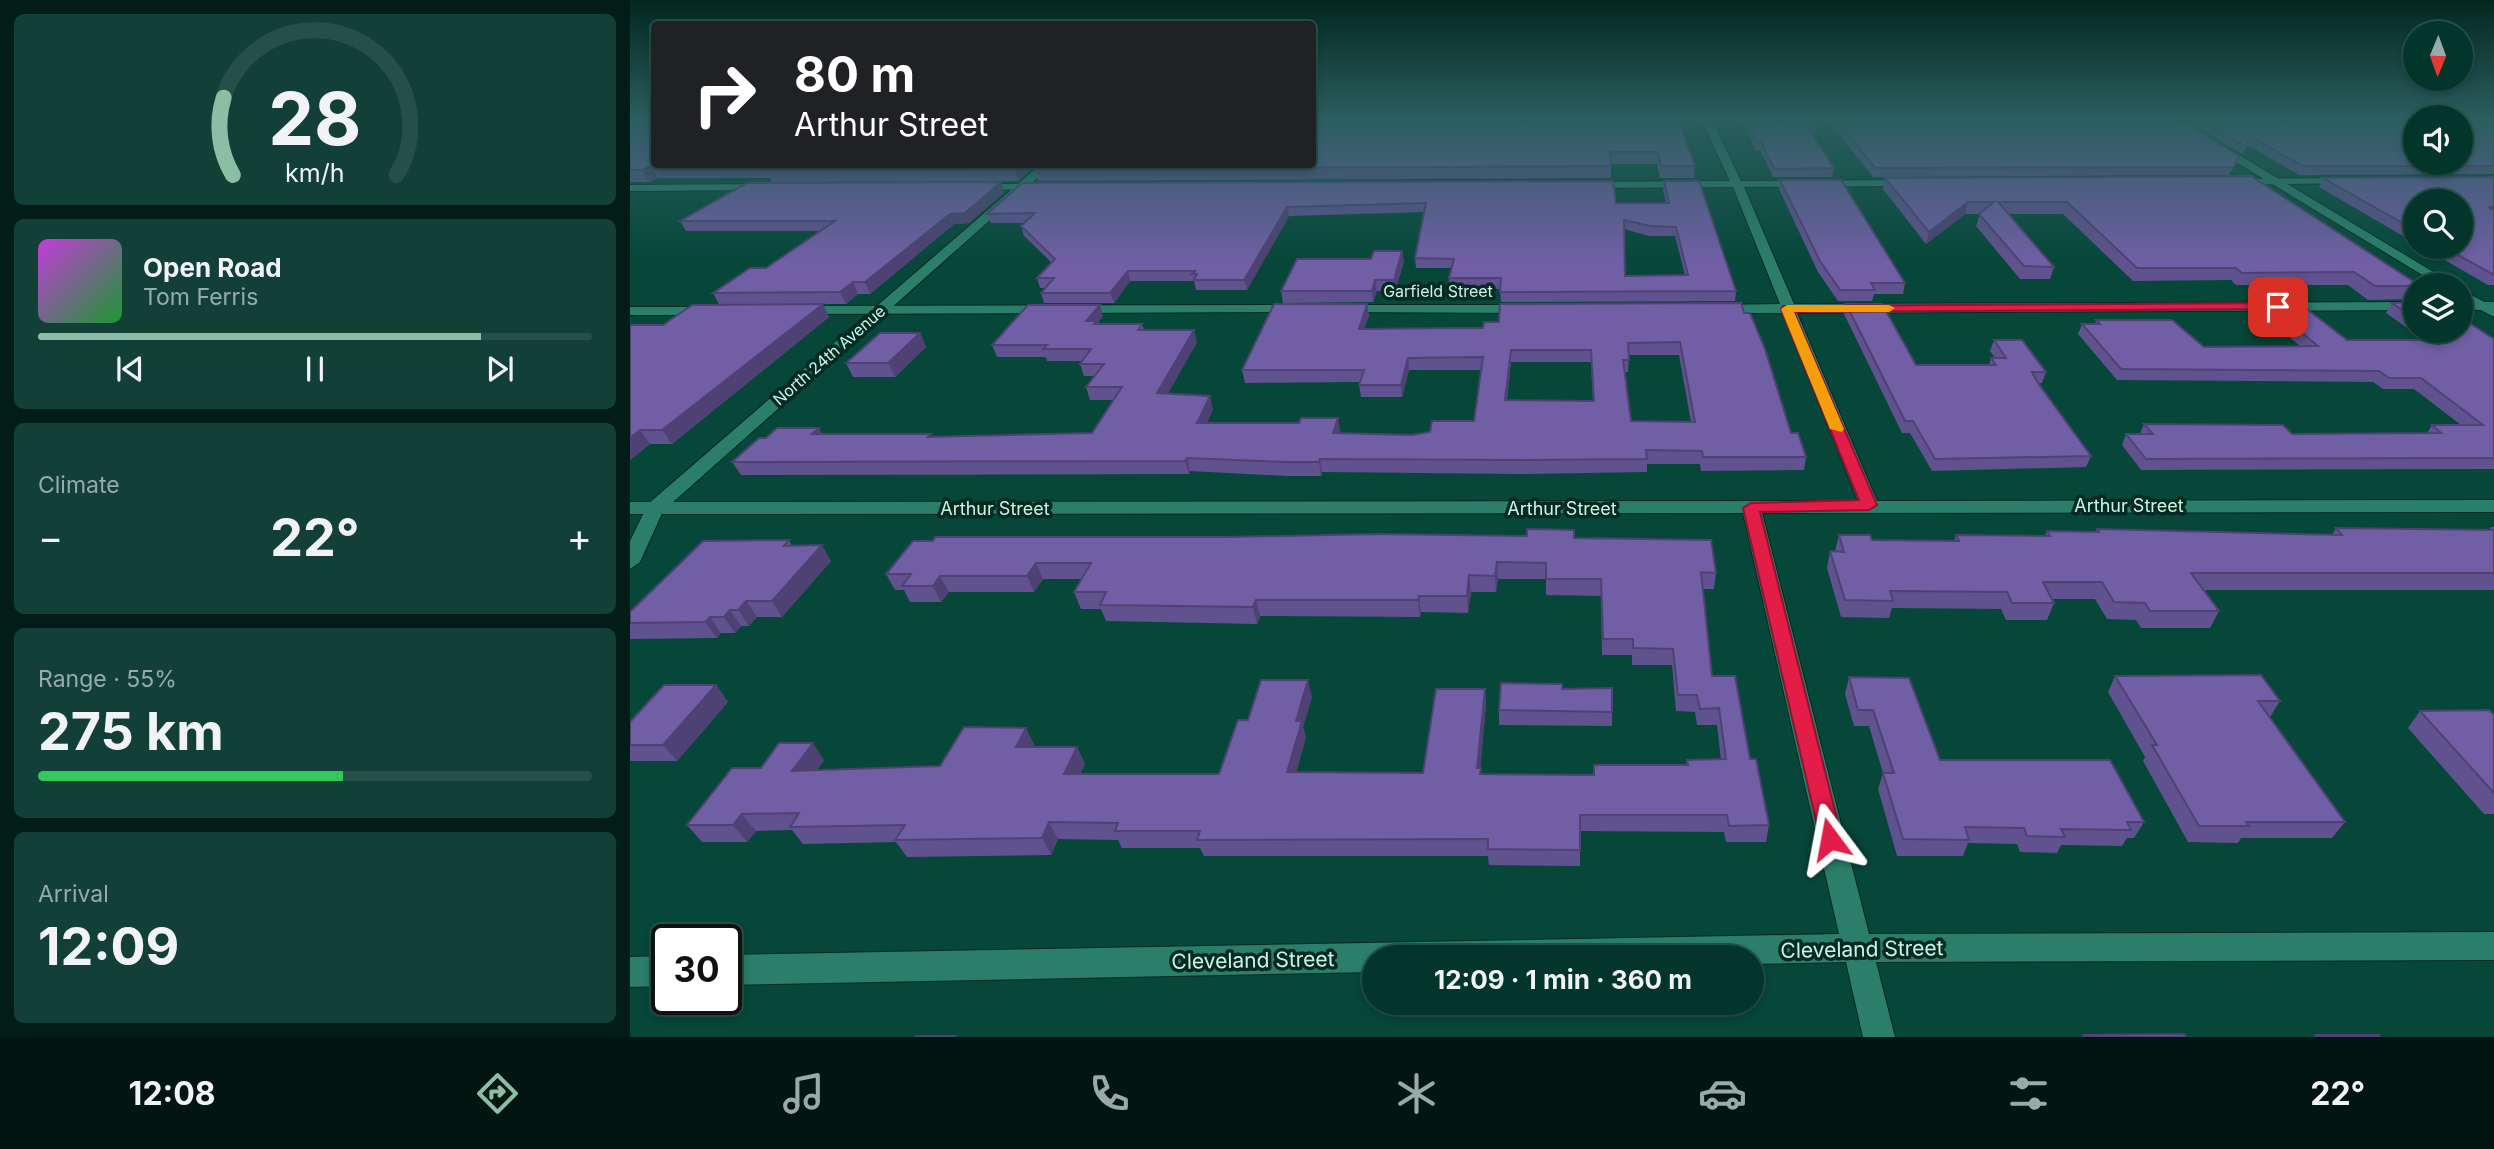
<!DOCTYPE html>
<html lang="en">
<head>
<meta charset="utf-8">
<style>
  :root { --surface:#04352b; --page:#124037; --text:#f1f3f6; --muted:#97aba9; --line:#255047; --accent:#8abfa5 }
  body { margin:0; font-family:Inter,sans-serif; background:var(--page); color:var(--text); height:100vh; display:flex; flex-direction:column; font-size:26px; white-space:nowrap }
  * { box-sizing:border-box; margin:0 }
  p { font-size:23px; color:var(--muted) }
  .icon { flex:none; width:38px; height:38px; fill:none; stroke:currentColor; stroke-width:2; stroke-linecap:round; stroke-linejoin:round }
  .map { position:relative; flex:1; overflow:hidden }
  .sheet { display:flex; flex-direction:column; gap:14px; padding:14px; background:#021d18; width:630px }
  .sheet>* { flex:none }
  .guide { position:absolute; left:21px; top:21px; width:665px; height:147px; border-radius:7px; box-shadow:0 4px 10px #0003,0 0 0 2px var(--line); background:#202124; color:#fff; overflow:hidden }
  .needle { width:46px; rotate:181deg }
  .controls { position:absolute; left:1773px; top:21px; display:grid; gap:14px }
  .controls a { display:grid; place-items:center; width:70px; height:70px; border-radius:50%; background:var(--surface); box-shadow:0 4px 10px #0003,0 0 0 2px var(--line); font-size:35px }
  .speed { position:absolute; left:21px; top:924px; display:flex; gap:14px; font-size:35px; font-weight:700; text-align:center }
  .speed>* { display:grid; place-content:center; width:91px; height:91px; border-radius:50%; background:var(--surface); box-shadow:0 4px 10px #0003,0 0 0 2px var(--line); line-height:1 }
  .speed .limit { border:4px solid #111; border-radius:10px; background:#fff; color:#111 }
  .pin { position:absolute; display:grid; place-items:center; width:60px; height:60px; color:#fff; margin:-30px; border-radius:14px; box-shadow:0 4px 10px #0006 }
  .me { position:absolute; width:77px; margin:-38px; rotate:347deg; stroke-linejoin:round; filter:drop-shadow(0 0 5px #0008) }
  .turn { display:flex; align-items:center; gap:24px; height:147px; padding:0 28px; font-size:32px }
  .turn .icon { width:91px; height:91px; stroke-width:2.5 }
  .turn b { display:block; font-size:49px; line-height:60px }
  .big { font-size:52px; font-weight:700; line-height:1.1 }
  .sheet .widget { flex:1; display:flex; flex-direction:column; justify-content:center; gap:10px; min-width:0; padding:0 24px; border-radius:10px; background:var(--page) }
  .sheet .dial { align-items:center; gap:0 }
  .dial svg { height:182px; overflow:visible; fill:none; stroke:var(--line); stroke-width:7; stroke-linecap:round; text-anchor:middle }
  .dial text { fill:var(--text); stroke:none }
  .song { display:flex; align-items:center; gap:21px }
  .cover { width:84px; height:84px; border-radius:10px; background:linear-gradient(135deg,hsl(290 70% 55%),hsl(130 70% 35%)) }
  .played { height:7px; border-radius:4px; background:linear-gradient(90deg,var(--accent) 80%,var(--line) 80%) }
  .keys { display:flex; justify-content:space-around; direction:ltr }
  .heat { display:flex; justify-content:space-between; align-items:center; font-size:38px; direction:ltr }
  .charge { height:10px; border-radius:5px; background:linear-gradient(90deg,#34c759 55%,var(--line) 0) }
  .trip { position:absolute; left:732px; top:945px; width:402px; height:70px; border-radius:35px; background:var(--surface); box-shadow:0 4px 10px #0003,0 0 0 2px var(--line); font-weight:700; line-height:70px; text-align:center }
  .menu { display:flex; height:112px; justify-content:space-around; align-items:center; background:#021511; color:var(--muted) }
  .menu .icon { width:49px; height:49px }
  .menu .current { color:var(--accent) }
  .menu b { font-size:32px; color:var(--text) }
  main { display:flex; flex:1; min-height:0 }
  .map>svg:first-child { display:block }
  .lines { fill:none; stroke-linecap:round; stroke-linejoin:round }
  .minor-casing { stroke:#062921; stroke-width:2 }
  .tertiary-casing { stroke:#062921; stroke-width:2 }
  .minor { fill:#2a7e6a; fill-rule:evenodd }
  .tertiary { fill:#2a7e6a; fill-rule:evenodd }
  .wall { fill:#60528e; fill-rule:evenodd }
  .shaded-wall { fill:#4e4274 }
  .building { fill:#705fa5; stroke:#4e4274; stroke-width:2; fill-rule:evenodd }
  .route { fill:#e11d48; stroke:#92132f; stroke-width:2 }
  .slow { fill:#f59e0b }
  .labels { text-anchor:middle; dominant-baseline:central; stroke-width:7; stroke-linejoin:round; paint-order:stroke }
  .far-street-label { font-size:16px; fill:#c5f6e6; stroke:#062921 }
  .street-label { font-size:18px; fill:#c5f6e6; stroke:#062921 }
  .near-street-label { font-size:21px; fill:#c5f6e6; stroke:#062921 }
</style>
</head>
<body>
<main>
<section class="sheet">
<div class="widget dial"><svg viewBox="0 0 100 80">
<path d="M14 69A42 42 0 1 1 86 69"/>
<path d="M14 69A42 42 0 0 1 10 35" stroke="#8abfa5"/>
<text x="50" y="56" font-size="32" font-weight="700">28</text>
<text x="50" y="72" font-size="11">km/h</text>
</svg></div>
<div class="widget">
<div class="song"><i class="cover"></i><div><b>Open Road</b><p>Tom Ferris</p></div></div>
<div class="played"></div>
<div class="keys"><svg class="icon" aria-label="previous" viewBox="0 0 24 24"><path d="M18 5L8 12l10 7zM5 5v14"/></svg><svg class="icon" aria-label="pause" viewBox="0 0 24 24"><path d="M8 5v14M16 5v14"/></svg><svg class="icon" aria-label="next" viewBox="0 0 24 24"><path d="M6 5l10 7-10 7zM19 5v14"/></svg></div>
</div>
<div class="widget"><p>Climate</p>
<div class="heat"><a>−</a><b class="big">22°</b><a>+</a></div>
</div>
<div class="widget"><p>Range · 55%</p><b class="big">275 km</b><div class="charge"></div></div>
<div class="widget"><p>Arrival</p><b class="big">12:09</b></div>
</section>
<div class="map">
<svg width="1864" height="1037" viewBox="0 0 1864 1037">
  <rect width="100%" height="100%" fill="#064739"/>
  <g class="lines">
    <g class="minor-casing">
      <path id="minor" d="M1070,117h10l31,64 167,-1 6,3 -6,3 -164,1 50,117 621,-2v8l-618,3 80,188 617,-1v12l-732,1 107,421 625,-2v28l-618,2 19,75h-32l-17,-75 -94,2v-7h-378v15l-648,13v-30l1113,-21 -96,-421 -1113,1v-12l1228,-1 -75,-188h-67l-7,-4 7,-4 64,-1 -47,-117 -144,1 -6,-3 6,-3 141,-1z
        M1716,178l4,1v4l-114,2 -6,-3 6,-3z
        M410,184l6,3 -2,2 -68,1 -6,-3 6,-3z
        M0,185l134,-1 6,3 -6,3 -134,1z
        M1830,302h34v8h-34z
        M667,305l5,1v6l-503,2 -7,-4 7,-4z
        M712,305h183l7,4 -7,4 -188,-1v-6z
        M0,307h79l7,4 -7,4h-79z
        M37,956v30l-37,1v-30z"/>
    </g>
    <g class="tertiary-casing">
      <path id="tertiary" d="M1581,143h8l236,142h-16l-228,-138z
        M411,164h12l-390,347 -23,51 -10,7v-28l18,-37z
        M1830,289l34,18v10l-34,-18z"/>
    </g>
    <use href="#minor" class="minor"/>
    <use href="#tertiary" class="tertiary"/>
  </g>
  <path class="wall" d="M0,117l407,47 -19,17 -246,1 -2,-4h-113l-8,4h-19z
    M1047,117l18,49 -1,12h-34l-3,-14h-46v14l-573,3 -3,-12z
    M1111,117h435l60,47 -7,11 -356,2 -44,-56 -17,12 22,35 -2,9h-59l-12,-26h-5z
    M1550,117h314v57l-195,1 -51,-30 -6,9z
    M1621,176l164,109v11l-2,3 -45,1 -20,-15h-112l-5,-5 -98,1 -70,-67h-55l46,53 -4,12h-30l-44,-53 4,-12h-15l-39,30 -43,-55 2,-11z
    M1864,177v108h-6l-66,-38h38l-45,-46v42l-96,-56 4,-9z
    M1150,180l125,103 -2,11h-29l-2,7h-34l-20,-29 -39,-83z
    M1034,181l72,110 -1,10 -234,1 -1,-13 -51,-1v-10l2,-10h-35l-1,-10 9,-46 -135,4 -42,74h-51l-2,-9h-64l-16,22h-70l-3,-10 4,-5h-5l-3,-10 14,-16 -27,-26 -3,-10 4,-3h-34l-4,-9 35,-31 594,20h50l-3,-13zM994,229l25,7h26l10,39 -60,1z
    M374,192l-35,31 -15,1 -84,70h-12l-12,10h-127l-6,-11 53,-25 54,-37h-134l-6,-10z
    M772,251l2,11 -9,29h-18l-4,11 -90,1 -2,-12 90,-32z
    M1785,302v29h45l34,8v130l-353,1 -19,-25 4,-11h14l4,-10 148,10 135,-1 5,-8h29l-47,-36h-31l-10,-7 -256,-2 -39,-46 4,-10h13l1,-4 108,27 96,-1 -26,-21 5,-11 68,26h77l-38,-27 6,-10z
    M1111,303l50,130 15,24 -2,13 -103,1 -1,-7h-53v8l-127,2 -198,-2 -1,4h-34l-97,-5 -1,3 -448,1 -9,-13 34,-24 57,-4 109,3 160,-4 22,-33h-24l-4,-13 8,-11h-10l-4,-12 2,-3h-35l-1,-4h-49l-5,-12 111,-29 -6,8h45l2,6 53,12 -29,51 45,16 -6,14h92l39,-5 2,15 72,2 18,-3 44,-11 7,-51h-72l-7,27h-41l-2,-12 1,-3 -115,1 -3,-13 125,-66 2,12 -5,13 119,-1 16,-6zM999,355h50l12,67 -60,-1 -6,-49h3zM881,362h80l2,39 -86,-1z
    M1216,304l70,61h73l2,-7h4l-5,-7 4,-11 52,32 -4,11h-3l52,73 -5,11 -154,4 -22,-38h-8l-58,-119z
    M199,317l-157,127h-22l-20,16v-135h33z
    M290,333l6,14 -31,30h-42l-7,-14z
    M1861,527h3v63h-291l16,21 -9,17h-69l-5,-8 -29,-1 -12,-20h-43l2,4 -7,17h-41l-5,-11 -109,-1 -3,10 -48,-1 -14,-49 3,-17h5l4,-16 33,5 82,1 2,-6 89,1 2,-5 49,1 1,-3 235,6 4,-7 153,2z
    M944,538l142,35 -2,16h-11l9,87 38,83 19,66 -3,17h-40l-2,-10 -144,-1v35l-91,-1 -1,-9h-284l-4,-8h-78l-4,-8 -60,-1 -7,16 -144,2 -11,-15 -93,2 -11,-14 -36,1 -9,11h-45l-15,-17 74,-57 63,-8 -7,10 123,-4 94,-22 -1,3h44l8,17 -5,10h139l29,-54 64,-23 -9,30 3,10 -10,35 127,1 62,-84 1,16 -6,63 1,6 113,1 92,-10 1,-5h34l-4,-35h-20l-2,-13 -19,-1 -4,-46h-40v-10h-30l-1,-59 -55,-1v-16h-48l-2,13h-25l-3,21 -47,-1 -1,5 -160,-1 -3,8 -151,-3 -5,-12h-20l-7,-17 8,-13h-39l-9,13h-85l-8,10h-31l-6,-12h-9l-9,-16 27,-33z
    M159,540l3,6 39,15 -49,56h-25l-8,9h-8l-6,7h-14l-4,5 -86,1 -1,-1v-26z
    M1485,676l165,25 -10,16 75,105 -13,16h-91l-3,5 -50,-1 -45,-81 2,-4 -37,-65z
    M1219,677l91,83 204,62 -10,16h-7l-5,8 -61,-1 -4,8 -37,-1 -3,-8 -49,-1 -5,13h-66l-19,-67 5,-16 -14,-47h-15l-9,-32z
    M86,685l12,17 -51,59h-47v-39z
    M932,689l50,23v14l-113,-1v-15z
    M1790,711l74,4v99h-10l-76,-86z"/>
  <path class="shaded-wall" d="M1194,117h6l-1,4 -22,15 1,-8z
    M389,164h18l-19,17 -4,-12z
    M21,166l6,12 -8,4 -7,-12z
    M371,182l3,10 -35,31 -15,1 -84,70 -5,-12 85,-68z
    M1338,202l-3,12 -39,30 3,-12z
    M657,207l2,9 -42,74 -3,-10z
    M772,251l2,11 -9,29 -1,-11z
    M498,271l2,10 -16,22 -4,-10z
    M745,280l2,11 -4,11 -1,-11z
    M223,282l5,12 -12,10 -6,-12z
    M193,304l6,13 -157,127 -10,-14z
    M737,304l2,12 -9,25 -1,-12z
    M470,305l3,11 -6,9 -11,-4z
    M564,330l3,12 -36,64 -4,-13z
    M290,333l6,14 -31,30 -7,-14z
    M881,350v12l-6,51v-13z
    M778,358l1,12 -7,27 -1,-12z
    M580,396l3,13 -12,27 -4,-13z
    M708,418l2,13 -5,15 -2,-13z
    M189,428l7,13 -14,-7z
    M10,430l10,14 -20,16v-22z
    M557,458l3,13 -1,3 -4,-13z
    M690,459l2,13 -1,4 -2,-14z
    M192,545l9,16 -49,56 -10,-16z
    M867,562l1,17 -2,13 -1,-16z
    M406,563l7,16 -9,13 -7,-16z
    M839,575l2,17 -3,21 -1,-17z
    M310,576l9,16 -8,10 -8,-16z
    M789,596l2,16 -1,5 -2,-17z
    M626,600l4,16 -3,8 -4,-17z
    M116,601l11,16 -8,9 -11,-16z
    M100,610l11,16 -6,7 -11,-16z
    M80,617l11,16 -4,5 -12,-16z
    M678,680l4,17 -9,30 3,10 -14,52 -5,-17 9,-51z
    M86,685l12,17 -51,59 -14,-16z
    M855,689l1,16 -7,80 -2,-17z
    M396,728l8,16 -10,20 -8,-17z
    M183,743l11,17 -19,27 -13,-16z
    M447,747l8,17 -13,27 -8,-17z
    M112,814l14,17 -9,11 -14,-17z
    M419,822l9,17 -7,16 -9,-17z"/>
  <path class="building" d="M0,117h24v47h365l-5,5 -248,1 7,-4h-122l-9,4h-12z
    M682,117h365l18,49h-34l-3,-14h-48l1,14 -576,3 4,-5h273z
    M1115,117h79l-16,11 26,40 -60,1 -12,-26h-5z
    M1204,117h342l63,39 -6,11 -358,1z
    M1566,117h298v49h-191l-52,-29 -6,9zM1785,117h45v46h-45z
    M1621,176l168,109h-4v1h-40l-21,-14 -112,1 -6,-5h-99l-70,-66h-69l56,65 -30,-1 -45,-52 15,-12h-26l-39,30 -44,-54z
    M1864,177v30h-6l6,3v65l-50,-28h16v-46h-45v29l-92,-52z
    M1150,180h61l64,103h-34l4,7h-35l-20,-29z
    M983,181l3,22h53l-5,-22h35l37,110 -236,1 1,-14h-52l5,-19 -39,-1 11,-55 -139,4 -43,73h-50l3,-6h-5l3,-3h-67l-18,22h-69l13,-15h-17l18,-19 -34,-33 14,-13 -48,1 35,-31zM994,220l26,6 26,1 12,48 -63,1z
    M371,182l-36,31 -15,1 -85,68h-12l-13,10 -127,1 37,-25h16l69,-47h-155l67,-38z
    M744,251h28l-8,29h-19l-3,11h-91l16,-32h74z
    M1785,302v17l-23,-16z
    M1111,303l3,10h6l15,36 26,84h7l8,24h-103l-1,-6 -56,-1 1,9 -127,1 -200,-1 -1,3h-35l-97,-4 -2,3 -453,1 27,-24h7l11,-10h42l-7,6h119l-3,3 164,-4 30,-46h-36l18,-23h-24l11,-15h-48l4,-4h-55l36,-40h72l-14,16h10l-2,3h48l-4,6h56l-37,63 53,3 -13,27h102l2,-5h37l-5,15 79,2 18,-3 2,-11h42l9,-64 -75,1 -7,27h-42l5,-15h-122l32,-66h93l-8,25 97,-1h27l1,-6h15l1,-18zM1050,342l15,80 -64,-1 -8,-61h6l-1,-17zM881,350h80l3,51 -89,-1z
    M1659,303h10l48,37h98l-13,-9h28v-14l34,22v119l-348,1 -20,-25h27l-9,-10 139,1 9,9 149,-1 -9,-8h51l-62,-47h-32l-10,-7 -258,-2 -39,-45h18l-4,-4h76l32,27 114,-1 -39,-32z
    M193,304l-161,126h-22l-10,8v-113h33l29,-20z
    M1216,304h36l34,61h80l-5,-7h15l-12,-18h28l24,32h-14l6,11 53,73 -156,3 -22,-38h-8z
    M250,333h40l-32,30h-42z
    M1706,528l158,2v43h-303l28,38h-69l-5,-8 -31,-1 -12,-20h-59l11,21h-42l-5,-11 -117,-1 3,10 -48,-1 -15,-49 14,1 -5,-17h31l2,5 87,1 -3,-6 94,1 -3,-5 52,1 -2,-3 245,6z
    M897,529l47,1v8l137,2 5,33 -15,-1 11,104h23l15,83h6l13,66 -40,1 -2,-11h-147v35l-92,-1v-10l-291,1 3,-9h-85l3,-8 -69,-1 -7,16 -147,2 10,-15 -115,2 9,-14 -57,1 -9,11h-46l45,-57h29l18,-25h34l-21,28 148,-5 24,-39 62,1 -10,19h61l-13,27h155l19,-54h10l13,-40h47l-12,41h6l-15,51 136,1 13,-84h49l-8,79h4l-1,6 114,1v-10h94l-1,-5 39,-1 -7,-51 -19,1 -3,-14h-19l-5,-46 -40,-1v-9h-30l-2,-60h-55v-16l-49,-1 -2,14 -26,-1 -2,21h-48l-1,4h-162l-3,7 -153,-2 6,-13h-32l17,-29h-55l-9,13h-87l-7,10h-31l9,-12h-25l27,-33h20l2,-4h291l152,-3 149,2z
    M159,540l-5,6 38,-1 -50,56h-26l-8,9h-8l-6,7h-14l-5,5 -75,1v-11l73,-71z
    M1631,675l19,26h-22l87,121h-99l3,4h-50l-47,-81h5l-42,-69z
    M1219,677l60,1 31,82h170l34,62h-17l4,8 -70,-1 4,8 -38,-1 -3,-8 -59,-1 4,13 -66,-1 -20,-66h11l-21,-63h-15z
    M871,683l61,1v5l50,-1v24l-113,-2z
    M34,685h52l-53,60h-33v-23z
    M1859,710l5,5v78l-74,-82z
    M1554,1034l2,3h-102l-1,-2z
    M1685,1035h64l1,2h-64z
    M285,1036h40l-1,1z"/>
  <linearGradient id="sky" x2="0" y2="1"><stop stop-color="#03271f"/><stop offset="0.45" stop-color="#2a5e5f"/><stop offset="1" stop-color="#2a5e5f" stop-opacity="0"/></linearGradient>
  <rect width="1864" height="262" fill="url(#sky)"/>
  <path class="route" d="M1648,303l6,4 -1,2 -489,3 83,193 -8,5 -109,2 82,327 -4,7 -8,3 -8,-3 -79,-338 8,-5 108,-3 -78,-191 2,-3z"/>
  <path class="slow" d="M1157,305h102l6,3 -6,4h-95l50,117 -2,3 -12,-3 -49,-120z"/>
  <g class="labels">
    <g class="far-street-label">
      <text x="808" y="291">Garfield Street</text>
      <text transform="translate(199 355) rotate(-41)">North 24th Avenue</text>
    </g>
    <g class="street-label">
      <text x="1499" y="505">Arthur Street</text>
      <text x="365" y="508">Arthur Street</text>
      <text x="932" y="508">Arthur Street</text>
    </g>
    <g class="near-street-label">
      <text transform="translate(1232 949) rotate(-1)">Cleveland Street</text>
      <text transform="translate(623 960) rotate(-1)">Cleveland Street</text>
    </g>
  </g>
</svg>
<div class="controls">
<a><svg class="needle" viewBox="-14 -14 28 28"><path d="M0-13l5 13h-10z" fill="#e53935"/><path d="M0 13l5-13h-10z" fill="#97aba9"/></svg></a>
<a><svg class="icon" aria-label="sound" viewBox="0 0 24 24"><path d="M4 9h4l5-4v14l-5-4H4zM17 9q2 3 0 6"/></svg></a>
<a><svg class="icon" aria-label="search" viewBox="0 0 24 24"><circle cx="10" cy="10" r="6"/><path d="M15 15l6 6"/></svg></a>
<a><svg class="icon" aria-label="layers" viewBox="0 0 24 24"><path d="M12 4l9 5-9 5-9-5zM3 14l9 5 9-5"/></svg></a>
</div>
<div class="speed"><div class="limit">30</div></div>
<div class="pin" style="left:1648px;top:307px;background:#d93025"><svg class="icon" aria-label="arrive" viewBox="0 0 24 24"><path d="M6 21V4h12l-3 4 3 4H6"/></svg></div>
<svg class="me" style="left:1200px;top:839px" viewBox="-20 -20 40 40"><path d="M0-17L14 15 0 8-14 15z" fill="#e11d48" stroke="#fff" stroke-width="4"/></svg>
<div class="trip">12:09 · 1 min · 360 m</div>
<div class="guide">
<div class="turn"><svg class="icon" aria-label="right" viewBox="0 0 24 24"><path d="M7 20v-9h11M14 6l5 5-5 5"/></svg><div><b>80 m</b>Arthur Street</div></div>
</div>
</div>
</main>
<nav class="menu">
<b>12:08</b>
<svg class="icon current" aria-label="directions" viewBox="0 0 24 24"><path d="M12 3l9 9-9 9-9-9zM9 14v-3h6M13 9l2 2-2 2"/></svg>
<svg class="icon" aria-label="music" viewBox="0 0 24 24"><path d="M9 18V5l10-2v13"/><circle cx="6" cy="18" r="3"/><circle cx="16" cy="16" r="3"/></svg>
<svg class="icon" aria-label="phone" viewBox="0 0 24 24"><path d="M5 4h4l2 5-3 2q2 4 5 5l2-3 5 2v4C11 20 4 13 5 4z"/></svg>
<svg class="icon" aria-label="climate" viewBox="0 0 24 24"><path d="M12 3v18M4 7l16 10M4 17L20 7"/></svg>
<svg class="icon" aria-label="car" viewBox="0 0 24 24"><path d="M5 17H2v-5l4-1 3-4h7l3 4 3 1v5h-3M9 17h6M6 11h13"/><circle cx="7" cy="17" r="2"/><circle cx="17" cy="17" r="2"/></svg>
<svg class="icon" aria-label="filters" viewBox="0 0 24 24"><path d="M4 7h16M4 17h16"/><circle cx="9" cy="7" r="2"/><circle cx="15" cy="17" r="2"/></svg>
<b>22°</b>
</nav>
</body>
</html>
